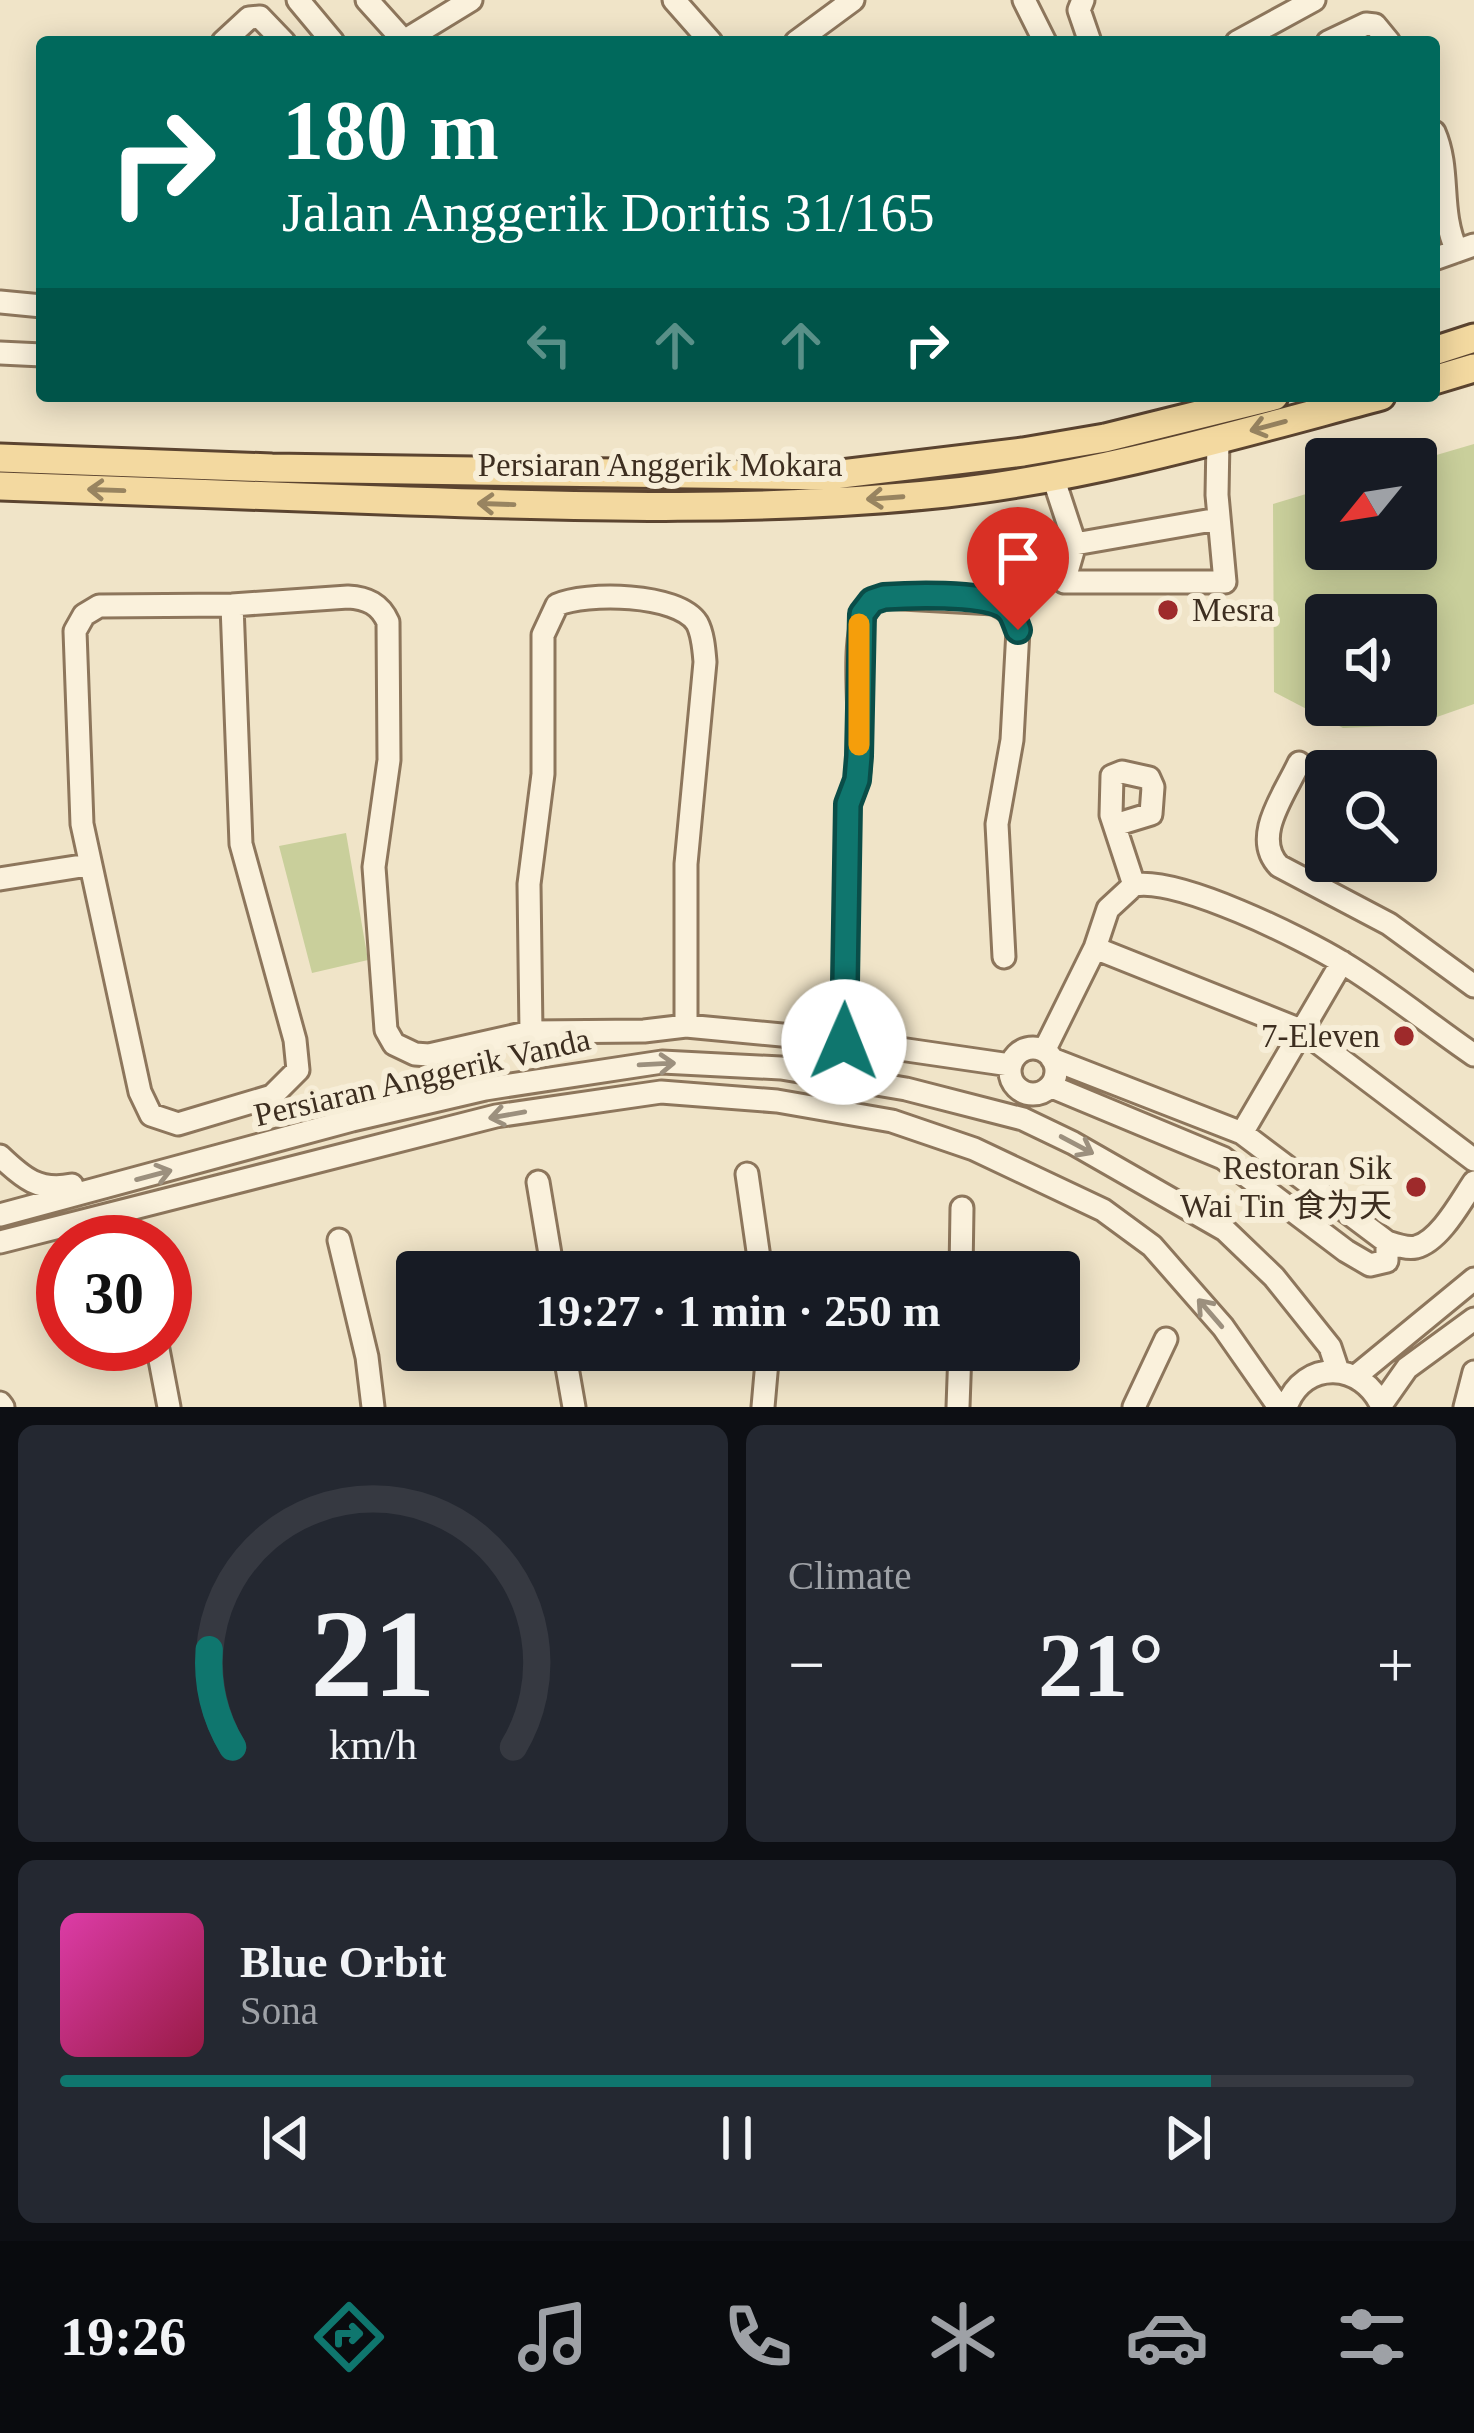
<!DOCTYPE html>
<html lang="en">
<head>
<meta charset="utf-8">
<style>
  :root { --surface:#171b24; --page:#242831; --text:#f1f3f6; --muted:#9ea1a6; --line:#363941; --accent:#0f766e }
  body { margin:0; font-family:"Times New Roman","Noto Sans SC",serif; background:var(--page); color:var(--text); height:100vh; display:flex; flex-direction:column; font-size:45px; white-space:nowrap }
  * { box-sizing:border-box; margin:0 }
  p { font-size:39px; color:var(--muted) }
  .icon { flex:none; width:66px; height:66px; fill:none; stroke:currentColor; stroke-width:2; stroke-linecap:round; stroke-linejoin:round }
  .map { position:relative; height:1407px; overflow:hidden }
  .details { display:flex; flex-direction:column; gap:18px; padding:18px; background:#0d0f14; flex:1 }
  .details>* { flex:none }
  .hud { position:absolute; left:36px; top:36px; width:1404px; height:366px; border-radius:12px; box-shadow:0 6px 30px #0003; background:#00695c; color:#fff; overflow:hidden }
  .needle { width:78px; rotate:240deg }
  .fabs { position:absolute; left:1305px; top:438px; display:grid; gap:24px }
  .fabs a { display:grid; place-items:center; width:132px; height:132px; border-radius:12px; background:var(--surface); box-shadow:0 6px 30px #0003; font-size:60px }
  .speed { position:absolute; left:36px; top:1215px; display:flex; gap:24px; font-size:60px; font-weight:700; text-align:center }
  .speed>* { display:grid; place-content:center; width:156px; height:156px; border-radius:50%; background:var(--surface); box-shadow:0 6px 30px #0003; line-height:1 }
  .speed .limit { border:18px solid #d22; background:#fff; color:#111 }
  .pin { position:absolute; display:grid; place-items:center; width:102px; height:102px; color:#fff; margin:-123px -51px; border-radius:50% 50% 50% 0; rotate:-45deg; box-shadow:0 0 12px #0007 }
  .pin .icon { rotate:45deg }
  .me { position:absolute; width:132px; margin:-66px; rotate:1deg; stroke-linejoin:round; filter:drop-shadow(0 0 9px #0008) }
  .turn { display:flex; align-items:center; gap:42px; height:252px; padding:0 48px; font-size:54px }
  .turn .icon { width:156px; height:156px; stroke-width:2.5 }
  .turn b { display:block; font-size:84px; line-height:102px }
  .lanes { display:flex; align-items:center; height:114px; padding:0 48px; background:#0003; justify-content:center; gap:60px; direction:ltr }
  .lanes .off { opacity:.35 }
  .big { font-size:90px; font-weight:700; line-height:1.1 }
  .details .widget { flex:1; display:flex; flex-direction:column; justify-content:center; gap:18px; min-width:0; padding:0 42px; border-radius:18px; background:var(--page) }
  .details .dial { align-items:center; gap:0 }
  .dial svg { height:312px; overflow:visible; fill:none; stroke:var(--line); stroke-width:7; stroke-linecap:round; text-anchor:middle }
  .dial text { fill:var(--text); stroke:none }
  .song { display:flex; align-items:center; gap:36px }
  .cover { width:144px; height:144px; border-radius:18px; background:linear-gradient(135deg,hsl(320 70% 55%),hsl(340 70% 35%)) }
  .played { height:12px; border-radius:6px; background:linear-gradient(90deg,var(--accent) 85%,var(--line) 85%) }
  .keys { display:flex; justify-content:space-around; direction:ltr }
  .heat { display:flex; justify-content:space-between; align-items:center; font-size:66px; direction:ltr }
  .details .tiles { flex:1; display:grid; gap:18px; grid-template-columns:1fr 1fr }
  .widget:last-child { grid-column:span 2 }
  .trip { position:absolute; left:396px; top:1251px; width:684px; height:120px; border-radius:12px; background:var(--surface); box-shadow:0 6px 30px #0003; font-weight:700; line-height:120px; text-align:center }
  .dock { display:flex; height:192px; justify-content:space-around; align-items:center; background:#090b0e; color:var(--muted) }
  .dock .icon { width:84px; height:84px }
  .dock .active { color:var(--accent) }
  .dock b { font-size:54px; color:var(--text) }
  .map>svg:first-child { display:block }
  .green { fill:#c9cf9b; fill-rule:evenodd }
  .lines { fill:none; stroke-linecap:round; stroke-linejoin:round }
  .minor-casing { stroke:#8d765c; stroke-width:27 }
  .major-casing { stroke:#5b4430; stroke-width:33 }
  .minor { stroke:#faf1dc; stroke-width:21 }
  .major { stroke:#f3d9a0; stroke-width:27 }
  .oneway { stroke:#988460 }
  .oneway2 { stroke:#9c907e }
  .route-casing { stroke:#0a4d48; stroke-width:30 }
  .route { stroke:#0f766e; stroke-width:21 }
  .slow { stroke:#f59e0b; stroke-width:21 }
  .poi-dot { fill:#9e2a2b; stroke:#f7eed8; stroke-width:4.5 }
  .labels { text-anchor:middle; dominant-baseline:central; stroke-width:12; stroke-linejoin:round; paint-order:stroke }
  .street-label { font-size:33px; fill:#3d2e20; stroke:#f7eed8 }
  .poi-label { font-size:33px; fill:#3d2e20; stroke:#f7eed8; text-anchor:end }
</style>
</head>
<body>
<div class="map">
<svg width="1474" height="1407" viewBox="0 0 1474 1407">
  <rect width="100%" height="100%" fill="#f0e4c8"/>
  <path class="green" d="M1474,444v260l-60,21 -71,3 -69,-36 -1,-188 53,-16v61h90v-88zM1326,615h90v90h-90z
    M346,833l22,127 -56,13 -33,-127z"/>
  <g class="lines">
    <g class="minor-casing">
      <path id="minor" d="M298,0l35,42
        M367,0l37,41 67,-41
        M674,0l37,42
        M1024,0l21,42
        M1083,0l-4,10 11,32
        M223,42l26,-24 11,-1 24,25
        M796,42l57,-42
        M1237,42l77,-42
        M1328,42l38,-18 9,1 14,17
        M1434,132c17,39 4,78 23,119
        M1434,259l40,-14
        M0,302l42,4
        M0,353l42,2
        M1053,477l22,67 -11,38h161l-8,-87 1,-56
        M1075,544l143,-25
        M232,605l9,239 54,196 3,30 -26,26 -94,28 -27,-9 -11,-23 -58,-268 -7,-193 9,-16 15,-9 133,-1 116,-8c19,1 32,7 40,25l1,138 -15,107 12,163 8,14 21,10 14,1 102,-23 113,-1 42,-5 159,15 165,24
        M1299,763c-14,31 -48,74 -20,103l110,58 85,62
        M1115,825l36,-11 2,-27 -4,-9 -27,-6 -10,4 -1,39 23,70
        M0,879l88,-14
        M1134,885c45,-8 168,53 209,78 45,27 87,62 131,92
        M1095,948l208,83 171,129
        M531,1032l-2,-148 14,-110v-139l14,-30c28,-13 121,-12 140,18 6,11 7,27 8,39l-19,202v162
        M845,1041l3,-237c4,-8 8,-17 10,-26 8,-46 -13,-144 14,-177l12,-4 110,6 18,10 6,17 -6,110 -15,84 7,133
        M1010 1071a23 23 0 1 1 46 0a23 23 0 1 1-46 0Z
        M1044,1051l51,-103 13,-39 26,-24
        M1052,1059l190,74 145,109c9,3 20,7 29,5 24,-6 45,-46 58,-65
        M1050,1086l173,72 123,93 24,14 17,-4v-19
        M1242,1133l100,-171
        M0,1156c23,22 39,36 72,29
        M747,1174l14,98
        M538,1182l15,90
        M0,1215l352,-95 133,-31 177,-27 119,6 125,21 117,30 50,24 152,87 49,47 56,70 8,24
        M339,1240l28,117 6,50
        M0,1242l496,-126 165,-24 116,9 115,20 82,28 129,61 49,36 71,81 56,80
        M961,1272l1,-64
        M157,1344l12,63
        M564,1350l10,57
        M1356,1376l118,-97
        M0,1403l3,4
        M1381,1405l26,-37 67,-49
        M763,1407l5,-57
        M958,1407l2,-57
        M1134,1407l32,-68
        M1286,1407c18,-49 77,-45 96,0
        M1465,1407l9,-35"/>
    </g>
    <g class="major-casing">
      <path id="major" d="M1434,351l40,-13
        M1434,380l40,-12
        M0,458l272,10 553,8 198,-24 82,-14 169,-42
        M0,486c136,5 273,10 409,15 180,6 358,11 537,-8 147,-16 292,-59 435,-97"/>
    </g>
    <use href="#minor" class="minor"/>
    <use href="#major" class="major"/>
  </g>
  <defs><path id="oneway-shaft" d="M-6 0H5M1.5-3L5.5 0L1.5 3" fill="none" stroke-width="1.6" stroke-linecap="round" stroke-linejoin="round" transform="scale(3)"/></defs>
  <g class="oneway">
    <use href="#oneway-shaft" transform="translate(1268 426) rotate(165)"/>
    <use href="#oneway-shaft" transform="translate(106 490) rotate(-178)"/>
    <use href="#oneway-shaft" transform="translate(885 498) rotate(176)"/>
    <use href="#oneway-shaft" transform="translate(496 504) rotate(-178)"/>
  </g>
  <g class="oneway2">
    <use href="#oneway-shaft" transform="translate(657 1064) rotate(-3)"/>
    <use href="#oneway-shaft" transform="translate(507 1115) rotate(170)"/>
    <use href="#oneway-shaft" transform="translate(1077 1145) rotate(28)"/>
    <use href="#oneway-shaft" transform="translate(154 1175) rotate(-15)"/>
    <use href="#oneway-shaft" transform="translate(1210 1313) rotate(-131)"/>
  </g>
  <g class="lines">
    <g class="route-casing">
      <path id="route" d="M844,1042l4,-238 9,-24 2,-24 3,-142 10,-13 12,-4c27,-2 95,-4 118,8 10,5 12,15 16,25"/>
    </g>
    <use href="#route" class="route"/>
    <path class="slow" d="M859,624v121"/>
  </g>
  <g class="poi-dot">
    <circle cx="1168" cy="610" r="12"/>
    <circle cx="1404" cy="1036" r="12"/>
    <circle cx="1416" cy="1187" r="12"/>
  </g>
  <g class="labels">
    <g class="street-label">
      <text x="660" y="465">Persiaran Anggerik Mokara</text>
      <text transform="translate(422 1077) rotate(-13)">Persiaran Anggerik Vanda</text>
    </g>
    <g class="poi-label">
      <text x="1192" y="610" text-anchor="start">Mesra</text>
      <text x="1380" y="1036">7-Eleven</text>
      <text x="1392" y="1168">Restoran Sik<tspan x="1392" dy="38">Wai Tin 食为天</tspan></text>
    </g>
  </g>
</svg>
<div class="fabs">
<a><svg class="needle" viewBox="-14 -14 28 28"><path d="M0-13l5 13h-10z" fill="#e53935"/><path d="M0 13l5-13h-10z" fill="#9ea1a6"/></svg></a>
<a><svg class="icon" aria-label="sound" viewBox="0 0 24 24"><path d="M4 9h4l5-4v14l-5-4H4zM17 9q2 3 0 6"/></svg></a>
<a><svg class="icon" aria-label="search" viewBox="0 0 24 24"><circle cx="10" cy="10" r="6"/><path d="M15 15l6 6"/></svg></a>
</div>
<div class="speed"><div class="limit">30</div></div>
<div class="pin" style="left:1018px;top:630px;background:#d93025"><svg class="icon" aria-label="arrive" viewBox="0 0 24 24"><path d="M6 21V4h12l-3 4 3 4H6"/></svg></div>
<svg class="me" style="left:844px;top:1042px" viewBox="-20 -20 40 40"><circle r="19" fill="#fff"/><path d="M0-13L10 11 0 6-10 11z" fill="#0f766e"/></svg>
<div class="trip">19:27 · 1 min · 250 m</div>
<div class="hud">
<div class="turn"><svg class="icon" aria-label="right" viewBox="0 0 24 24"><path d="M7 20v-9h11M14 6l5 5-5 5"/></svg><div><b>180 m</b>Jalan Anggerik Doritis 31/165</div></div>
<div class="lanes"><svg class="icon off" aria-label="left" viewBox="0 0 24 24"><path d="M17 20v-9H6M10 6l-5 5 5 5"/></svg><svg class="icon off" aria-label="ahead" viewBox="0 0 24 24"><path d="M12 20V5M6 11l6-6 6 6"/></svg><svg class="icon off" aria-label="ahead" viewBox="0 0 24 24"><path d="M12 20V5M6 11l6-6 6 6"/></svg><svg class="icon" aria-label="right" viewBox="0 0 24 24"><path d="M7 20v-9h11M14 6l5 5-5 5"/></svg></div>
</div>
</div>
<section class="details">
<div class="tiles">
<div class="widget dial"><svg viewBox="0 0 100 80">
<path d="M14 69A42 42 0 1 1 86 69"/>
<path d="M14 69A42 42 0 0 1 8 44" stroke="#0f766e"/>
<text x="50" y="56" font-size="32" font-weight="700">21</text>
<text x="50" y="72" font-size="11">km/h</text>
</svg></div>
<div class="widget"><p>Climate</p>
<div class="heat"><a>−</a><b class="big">21°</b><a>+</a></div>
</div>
<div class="widget">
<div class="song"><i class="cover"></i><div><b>Blue Orbit</b><p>Sona</p></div></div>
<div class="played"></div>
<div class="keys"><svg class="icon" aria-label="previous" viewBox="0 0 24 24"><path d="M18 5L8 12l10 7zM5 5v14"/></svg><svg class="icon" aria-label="pause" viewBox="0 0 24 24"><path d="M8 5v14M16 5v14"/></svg><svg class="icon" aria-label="next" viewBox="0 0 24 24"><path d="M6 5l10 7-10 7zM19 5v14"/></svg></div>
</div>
</div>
</section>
<nav class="dock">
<b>19:26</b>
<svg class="icon active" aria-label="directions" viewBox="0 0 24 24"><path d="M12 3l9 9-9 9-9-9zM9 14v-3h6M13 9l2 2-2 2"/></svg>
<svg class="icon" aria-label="music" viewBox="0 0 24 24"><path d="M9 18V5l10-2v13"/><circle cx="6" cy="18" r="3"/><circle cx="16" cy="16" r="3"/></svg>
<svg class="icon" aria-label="phone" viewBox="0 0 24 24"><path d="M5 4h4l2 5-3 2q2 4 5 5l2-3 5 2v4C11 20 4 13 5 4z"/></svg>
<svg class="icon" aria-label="climate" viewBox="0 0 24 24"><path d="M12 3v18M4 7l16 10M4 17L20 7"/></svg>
<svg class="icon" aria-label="car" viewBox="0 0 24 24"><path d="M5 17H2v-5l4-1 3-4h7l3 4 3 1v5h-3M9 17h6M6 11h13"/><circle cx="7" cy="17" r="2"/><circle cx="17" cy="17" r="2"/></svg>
<svg class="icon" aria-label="filters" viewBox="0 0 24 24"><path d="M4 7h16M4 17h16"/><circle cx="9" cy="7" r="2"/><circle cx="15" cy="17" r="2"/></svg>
</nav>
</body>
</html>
